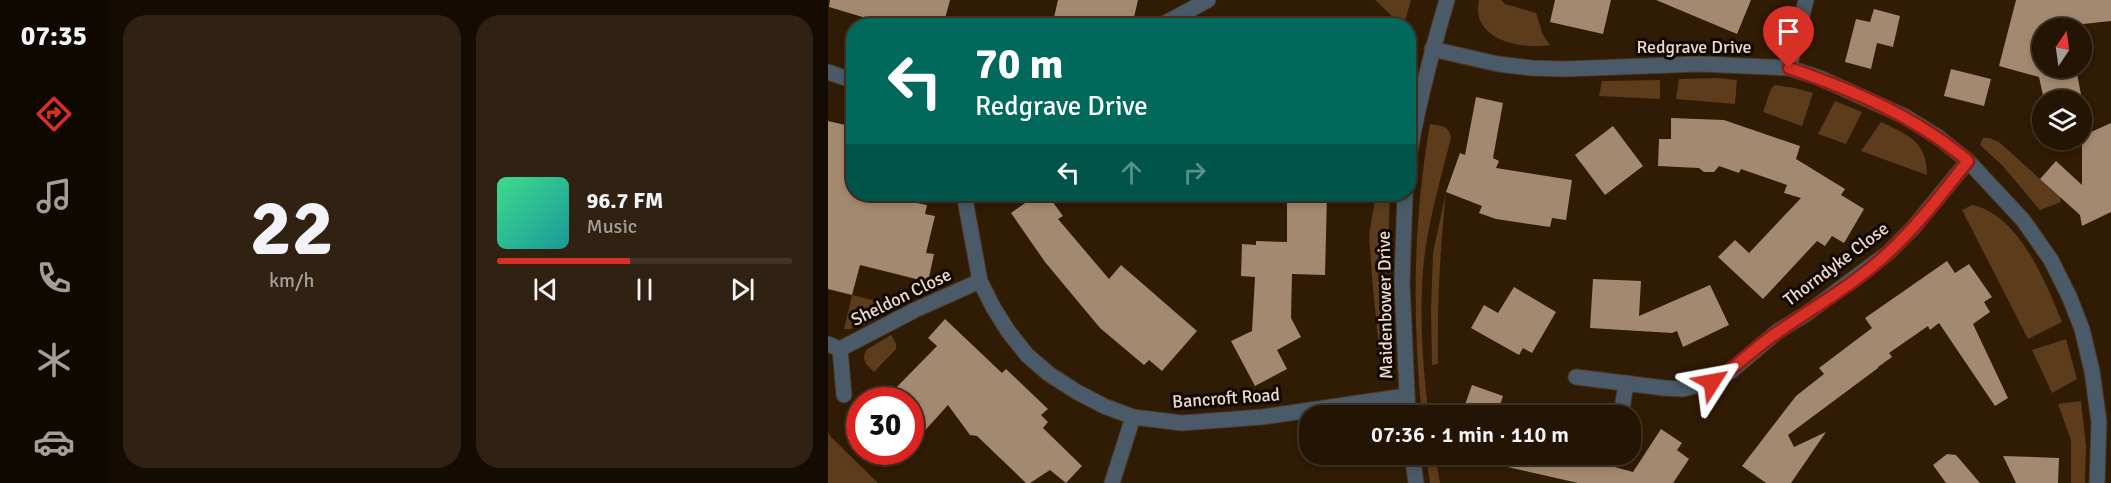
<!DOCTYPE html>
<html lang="en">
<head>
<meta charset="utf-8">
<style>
  :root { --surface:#241403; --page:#302112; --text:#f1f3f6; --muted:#a39e9a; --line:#413325; --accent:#d93025 }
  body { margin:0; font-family:Signika,sans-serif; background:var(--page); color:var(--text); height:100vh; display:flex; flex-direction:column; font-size:22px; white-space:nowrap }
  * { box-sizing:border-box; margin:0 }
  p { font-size:20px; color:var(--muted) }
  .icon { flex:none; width:33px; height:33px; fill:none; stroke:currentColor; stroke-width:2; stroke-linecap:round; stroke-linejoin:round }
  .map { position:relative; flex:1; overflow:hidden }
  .drawer { display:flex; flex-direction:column; gap:15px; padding:15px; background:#140b02; width:720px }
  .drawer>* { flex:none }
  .guide { position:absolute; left:18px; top:18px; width:570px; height:183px; border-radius:24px; box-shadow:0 3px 9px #0003,0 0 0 2px var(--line); background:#00695c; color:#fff; overflow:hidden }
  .needle { width:39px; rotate:13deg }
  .tools { position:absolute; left:1204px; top:18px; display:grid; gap:12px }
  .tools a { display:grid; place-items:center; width:60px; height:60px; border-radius:50%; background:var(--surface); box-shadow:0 3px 9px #0003,0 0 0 2px var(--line); font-size:30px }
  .speed { position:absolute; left:18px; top:387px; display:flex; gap:12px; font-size:30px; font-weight:700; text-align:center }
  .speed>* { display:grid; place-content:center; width:78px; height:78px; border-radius:50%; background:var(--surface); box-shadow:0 3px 9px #0003,0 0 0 2px var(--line); line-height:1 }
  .speed .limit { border:9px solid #d22; background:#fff; color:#111 }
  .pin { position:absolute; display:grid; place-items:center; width:51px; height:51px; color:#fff; margin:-62px -26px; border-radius:50% 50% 50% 0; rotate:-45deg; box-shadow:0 0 6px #0007 }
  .pin .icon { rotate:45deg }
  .me { position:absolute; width:66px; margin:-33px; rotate:56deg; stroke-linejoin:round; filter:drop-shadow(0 0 4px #0008) }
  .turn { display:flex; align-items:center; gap:21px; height:126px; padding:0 30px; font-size:27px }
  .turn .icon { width:78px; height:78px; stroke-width:2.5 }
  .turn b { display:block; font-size:42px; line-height:51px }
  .lanes { display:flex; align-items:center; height:57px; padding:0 30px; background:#0003; justify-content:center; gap:30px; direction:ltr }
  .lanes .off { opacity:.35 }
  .drawer .tile { flex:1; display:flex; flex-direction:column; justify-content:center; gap:9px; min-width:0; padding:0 21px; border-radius:24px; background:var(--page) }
  .drawer .dial { align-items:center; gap:0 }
  .dial b { font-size:78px; line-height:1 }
  .song { display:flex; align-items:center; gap:18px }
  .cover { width:72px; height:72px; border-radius:9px; background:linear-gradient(135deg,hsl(150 70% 55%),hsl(180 70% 35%)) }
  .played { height:6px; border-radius:3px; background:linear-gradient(90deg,var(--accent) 45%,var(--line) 45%) }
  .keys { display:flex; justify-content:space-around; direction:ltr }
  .drawer .tiles { flex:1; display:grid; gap:15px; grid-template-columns:repeat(2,1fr) }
  .trip { position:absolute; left:471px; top:405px; width:342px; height:60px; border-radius:24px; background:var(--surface); box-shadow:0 3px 9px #0003,0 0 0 2px var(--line); font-weight:600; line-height:60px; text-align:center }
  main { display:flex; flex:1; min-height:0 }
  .menu { display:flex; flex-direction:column; width:108px; justify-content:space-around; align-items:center; background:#0e0801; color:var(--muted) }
  .menu .icon { width:42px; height:42px }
  .menu .selected { color:var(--accent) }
  .menu b { font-size:27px; color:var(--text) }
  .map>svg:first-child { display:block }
  .green { fill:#5c3c1a }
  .building { fill:#a3896f }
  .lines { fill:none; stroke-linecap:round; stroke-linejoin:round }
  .minor-casing { stroke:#4a3620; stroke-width:17 }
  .tertiary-casing { stroke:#4a3620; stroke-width:17 }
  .minor { stroke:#4a5a68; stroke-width:15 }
  .tertiary { stroke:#4a5a68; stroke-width:15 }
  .route-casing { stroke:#8d1f18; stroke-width:15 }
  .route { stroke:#d93025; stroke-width:10 }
  .labels { text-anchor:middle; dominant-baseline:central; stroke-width:6; stroke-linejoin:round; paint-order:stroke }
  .street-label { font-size:18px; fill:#e9dacd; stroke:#110802 }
</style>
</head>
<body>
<main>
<nav class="menu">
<b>07:35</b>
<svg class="icon selected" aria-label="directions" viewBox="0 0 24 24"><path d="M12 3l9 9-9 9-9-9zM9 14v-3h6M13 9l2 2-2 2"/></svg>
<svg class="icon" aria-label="music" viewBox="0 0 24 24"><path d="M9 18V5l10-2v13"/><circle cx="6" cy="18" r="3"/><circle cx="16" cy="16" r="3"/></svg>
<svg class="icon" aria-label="phone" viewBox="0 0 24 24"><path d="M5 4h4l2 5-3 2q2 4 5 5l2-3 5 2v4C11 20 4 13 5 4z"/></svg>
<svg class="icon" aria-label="climate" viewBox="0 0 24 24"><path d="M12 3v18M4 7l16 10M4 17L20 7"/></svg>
<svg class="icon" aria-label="car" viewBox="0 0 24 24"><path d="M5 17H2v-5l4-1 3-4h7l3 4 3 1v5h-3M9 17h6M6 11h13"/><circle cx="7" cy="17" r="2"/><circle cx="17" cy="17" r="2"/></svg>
</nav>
<section class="drawer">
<div class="tiles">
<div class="tile dial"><b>22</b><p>km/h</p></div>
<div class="tile">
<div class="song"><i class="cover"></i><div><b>96.7 FM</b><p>Music</p></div></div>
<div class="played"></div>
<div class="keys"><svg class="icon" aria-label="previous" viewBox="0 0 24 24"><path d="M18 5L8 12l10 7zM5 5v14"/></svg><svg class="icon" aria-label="pause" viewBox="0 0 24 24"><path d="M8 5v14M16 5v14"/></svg><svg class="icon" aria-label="next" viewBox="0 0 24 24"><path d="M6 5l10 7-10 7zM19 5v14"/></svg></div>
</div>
</div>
</section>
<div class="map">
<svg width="1283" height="483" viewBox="0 0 1283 483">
  <rect width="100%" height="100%" fill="#301b04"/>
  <path class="green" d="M547,0h36l-6,21 -9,-1z
    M651,0h22l4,4 31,9 7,22 7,10c-30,5 -80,-6 -71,-45z
    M890,78l19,2 -2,24 -59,-5 3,-20z
    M832,80v19l-61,-3 3,-15z
    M947,85l20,3 18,5 -11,33 -39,-14 8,-23z
    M1007,101l27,11 -16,32 -28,-10z
    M1053,122c27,13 46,19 46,53l-66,-24z
    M602,124c12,2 19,1 21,14 -9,35 -19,71 -25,107 -8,49 -4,122 3,170l-7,1c-10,-98 -9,-195 8,-292z
    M1155,138h6l10,4 61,55 1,5 -21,8 -38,-45 -22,-20z
    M618,192c-6,58 -9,114 -8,172l-6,1 -1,-55 2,-57z
    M548,194h14l-4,97 4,68 -9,6 -8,-75 -4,-55z
    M1144,205c47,9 74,78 90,117l-34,17 -66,-129z
    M24,295l46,11c-16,9 -34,24 -54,23z
    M63,335l5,9v5l-22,23c-7,-7 -13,-11 -8,-22z
    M1238,339l11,40 -25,14 -20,-43z
    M1253,401l5,45 -1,33v4h-14v-43l-13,-36z
    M0,431l2,5 48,47h-50z
    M598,455h9l5,28h-10z"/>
  <path class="building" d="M2,0h120l-7,26h-68l1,-5 -47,-14z
    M230,0h80l-6,26h-80z
    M727,0h56l-8,34 -53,-12z
    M828,0h95l-14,34z
    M1188,0h95v21l-28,3v4h-40v40h33l6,32h-38l-5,-23 -40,-11z
    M1046,9l26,7 -7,31 -16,-4 -6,26 -26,-7 11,-43 14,3z
    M1123,69l40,10 -7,27 -40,-10z
    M648,97l27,6 -10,55 6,3 -3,7 76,12 -6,40 -14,-2 -2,9 -54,-8 -17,-6 3,-7 -36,-14 14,-39 5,2z
    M843,118l53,2 76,26 -4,13 49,30 -4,6 23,14 -20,34 -12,-7 -7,10 -8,-5 -54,58 -45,-42 17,-17 14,13 52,-55 -17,-5 3,-8 -46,-16 -2,4 -20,-7 -5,6h-10l-5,-4 -41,-2 1,-27h12z
    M0,121l26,6v67h65l-2,9 10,2 -2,9 10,2 -9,37 8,1 -6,28 -68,-17 -8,30 -24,-6z
    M1283,123v89l-29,14 -2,-11 -40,-36 16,-18 26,24v-49z
    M785,126l30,40 -38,29 -30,-40z
    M210,194h9l16,22 -5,3 51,60 12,-14 76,66 -35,40 -13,-11 -5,5 -44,-37 -55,-66 -34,-49z
    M459,194h40l-2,81 -33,-1 -1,44 10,19 -24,13 10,19 -32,17 -24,-45 21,-10 3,-54 -14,-1 1,-32 14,1v-4l31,1z
    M1119,261l8,12 14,-9 23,33 -8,5 6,10 -17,12 35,74 -13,8 -56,-83 -9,7 -2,-4 -39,27 3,4 -14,10v1l-90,67 6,12 32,-15 -35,51h-25l-24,-17 54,-70 28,-22 -5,-6 53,-40 -7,-10z
    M765,279l48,2 -2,35 71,-31 19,40 -46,22 -6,-16 -5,2 -82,-5z
    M686,287l42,25 -24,41 -9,-5 -4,7 -48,-27 13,-23 14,8z
    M117,319l57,54 4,-4 42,40 -7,6 7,7 -5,6 39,38 -16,17 -16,-13 -20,13h-4l-49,-47 -7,-1 -22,-30 -38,42v-47h-26l53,-54 -9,-8z
    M644,385l31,11 -3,9 27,11h-66z
    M833,429l21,14 -5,7 12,9 -16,24h-95l-79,-18 1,-11h91l-2,6 44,12z
    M1119,454l9,1 24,28h-34l-13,-18z
    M1175,456l56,2 -1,25h-42z"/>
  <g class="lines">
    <g class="minor-casing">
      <path id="minor" d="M332,26l48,-26
        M604,49l66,15 33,4 34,1 135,-5 89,4 31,10 84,38 34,21 30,24 55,59 28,40 18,36 13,33 10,42 7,51 -2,61
        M961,68l17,-68
        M0,72l26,9
        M136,194l16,87 13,26 15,24 19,24 22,19 28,18 27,14 29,11 49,6 80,-6 144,-21
        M0,344l12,5 75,-39 65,-29
        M12,349l4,46
        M748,377l88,11 19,1 29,-7 19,-11 47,-40 28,-17 82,-61 25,-25 55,-67
        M793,416l5,-33
        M284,483l21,-66"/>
    </g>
    <g class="tertiary-casing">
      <path id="tertiary" d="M580,164c8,-55 23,-110 39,-164
        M577,194l-3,88 6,134
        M584,454l4,29"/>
    </g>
    <use href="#minor" class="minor"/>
    <use href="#tertiary" class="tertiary"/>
  </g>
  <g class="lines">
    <g class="route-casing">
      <path id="route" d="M884,382c24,-14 43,-35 66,-50 37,-26 79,-49 112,-81 29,-27 53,-59 78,-90 -52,-44 -115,-71 -179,-93"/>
    </g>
    <use href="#route" class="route"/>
  </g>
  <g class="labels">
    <g class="street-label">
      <text x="866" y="47">Redgrave Drive</text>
      <text transform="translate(1008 264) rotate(-37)">Thorndyke Close</text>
      <text transform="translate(73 297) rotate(-26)">Sheldon Close</text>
      <text transform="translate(557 305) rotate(-91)">Maidenbower Drive</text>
      <text transform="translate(398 398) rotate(-4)">Bancroft Road</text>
    </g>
  </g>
</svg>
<div class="tools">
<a><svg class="needle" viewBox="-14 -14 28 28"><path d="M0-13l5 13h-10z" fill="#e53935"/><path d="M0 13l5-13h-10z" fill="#a39e9a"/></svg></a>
<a><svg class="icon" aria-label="layers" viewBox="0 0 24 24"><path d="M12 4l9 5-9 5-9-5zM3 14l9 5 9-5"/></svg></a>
</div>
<div class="speed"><div class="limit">30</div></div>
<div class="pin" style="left:961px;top:68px;background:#d93025"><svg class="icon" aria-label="arrive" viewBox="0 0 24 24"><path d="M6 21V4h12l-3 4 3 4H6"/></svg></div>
<svg class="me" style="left:884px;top:382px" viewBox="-20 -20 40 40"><path d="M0-17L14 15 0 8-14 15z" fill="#d93025" stroke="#fff" stroke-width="4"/></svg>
<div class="trip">07:36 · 1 min · 110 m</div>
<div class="guide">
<div class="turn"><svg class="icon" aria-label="left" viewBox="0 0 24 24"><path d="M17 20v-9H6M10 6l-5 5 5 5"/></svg><div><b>70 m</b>Redgrave Drive</div></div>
<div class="lanes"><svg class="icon" aria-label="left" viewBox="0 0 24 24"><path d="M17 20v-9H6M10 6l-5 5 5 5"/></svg><svg class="icon off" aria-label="ahead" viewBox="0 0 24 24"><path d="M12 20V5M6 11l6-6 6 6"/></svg><svg class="icon off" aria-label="right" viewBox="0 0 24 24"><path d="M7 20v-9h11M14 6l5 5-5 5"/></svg></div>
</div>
</div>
</main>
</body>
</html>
